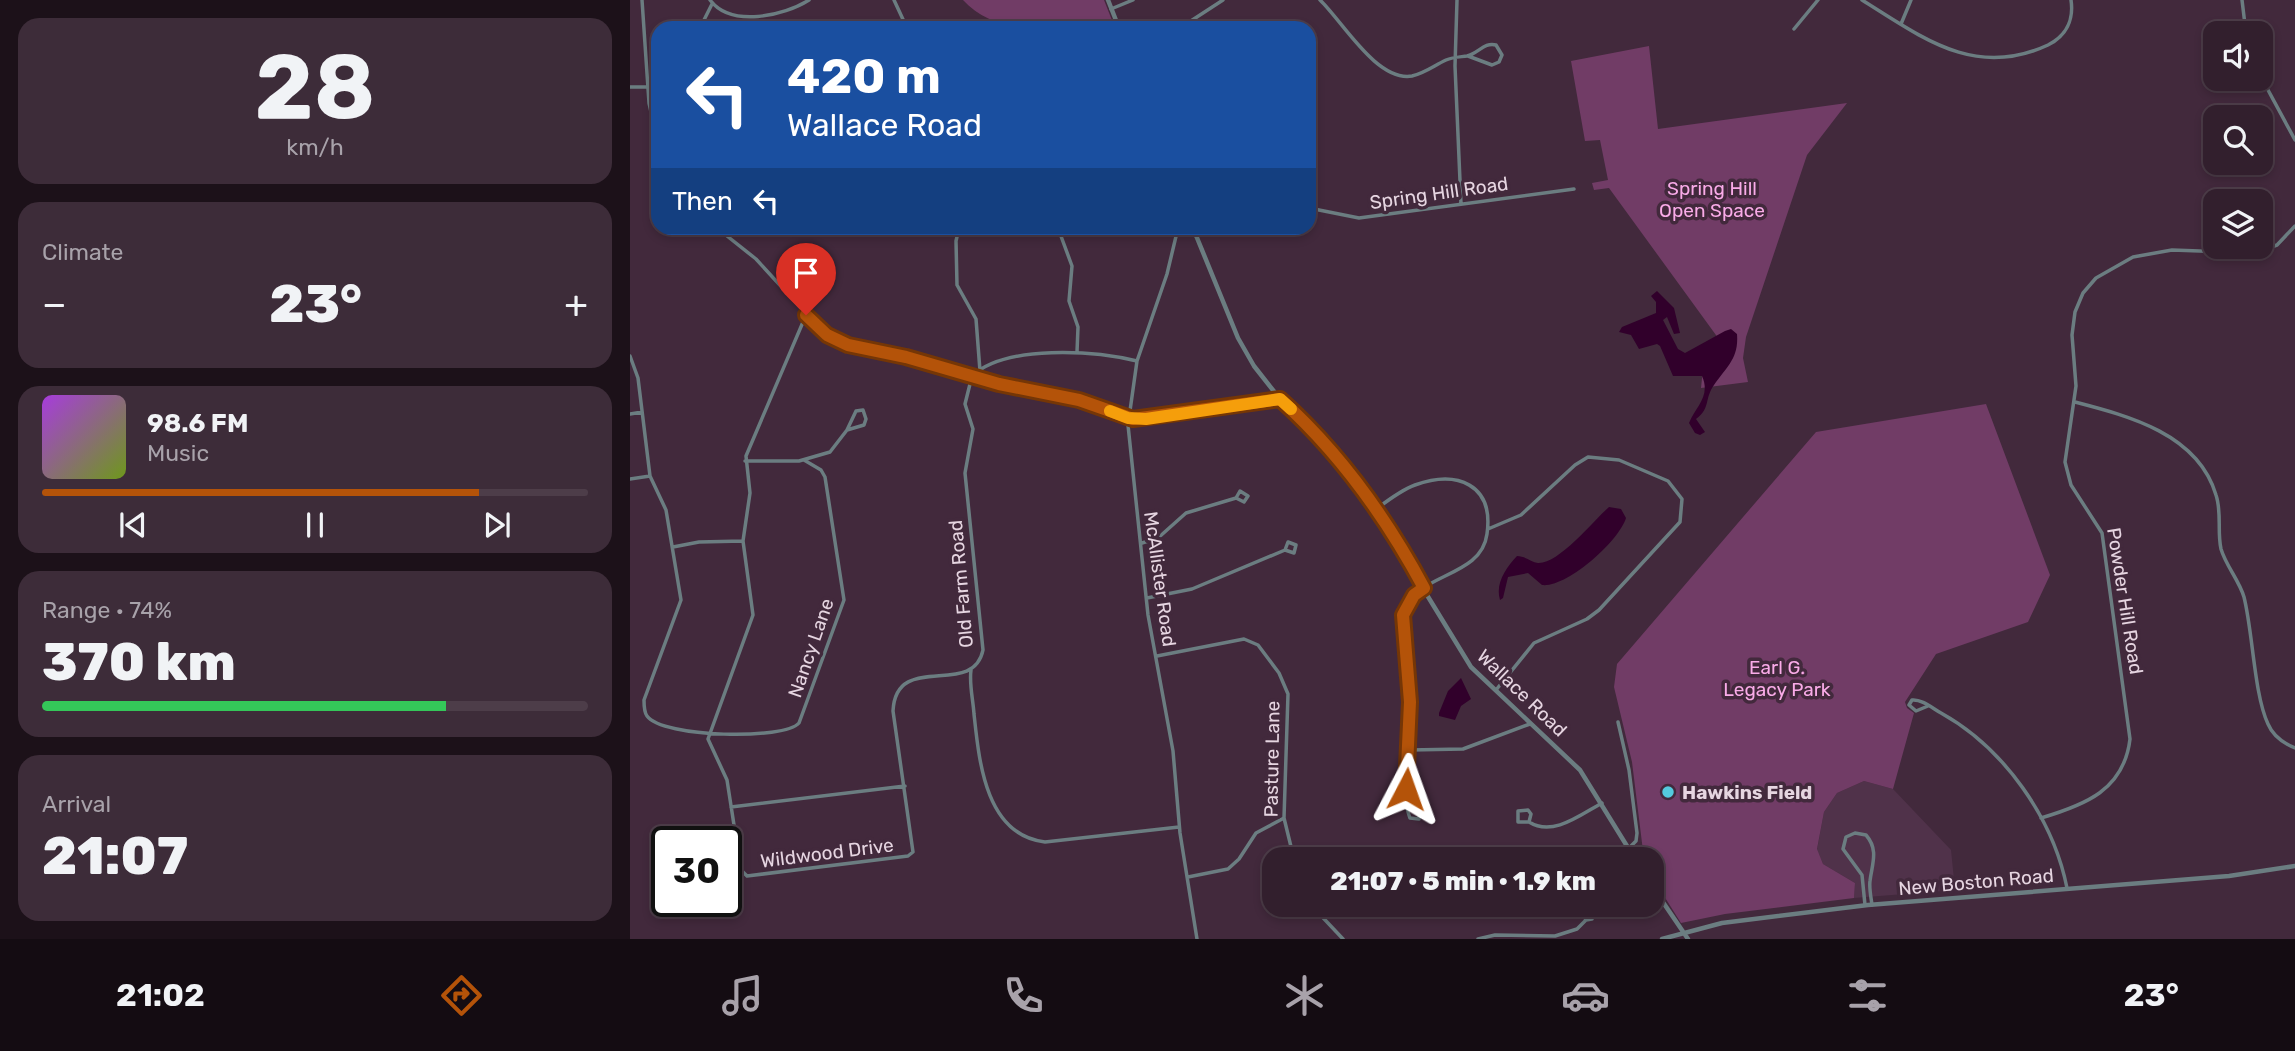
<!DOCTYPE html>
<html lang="en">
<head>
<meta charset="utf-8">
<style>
  :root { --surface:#321f2d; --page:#3d2c39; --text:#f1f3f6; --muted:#a8a2aa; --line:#4d3d49; --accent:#b45309 }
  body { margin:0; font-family:Rubik,sans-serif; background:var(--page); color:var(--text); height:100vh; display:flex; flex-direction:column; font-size:26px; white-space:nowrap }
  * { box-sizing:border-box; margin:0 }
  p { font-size:23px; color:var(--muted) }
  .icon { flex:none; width:38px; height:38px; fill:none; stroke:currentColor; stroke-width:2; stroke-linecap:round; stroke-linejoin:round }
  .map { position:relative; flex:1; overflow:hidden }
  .panel { display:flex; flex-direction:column; gap:18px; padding:18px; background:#1c1119; width:630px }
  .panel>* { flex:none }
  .hud { position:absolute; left:21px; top:21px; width:665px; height:214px; border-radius:21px; box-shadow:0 4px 10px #0003,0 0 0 2px var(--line); background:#1a4fa0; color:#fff; overflow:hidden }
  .controls { position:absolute; left:1573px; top:21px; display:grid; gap:14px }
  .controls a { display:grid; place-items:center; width:70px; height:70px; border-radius:14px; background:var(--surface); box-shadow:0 4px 10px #0003,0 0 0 2px var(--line); font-size:35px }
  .speed { position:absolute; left:21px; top:826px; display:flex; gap:14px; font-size:35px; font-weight:700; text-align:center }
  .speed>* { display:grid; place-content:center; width:91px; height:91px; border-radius:50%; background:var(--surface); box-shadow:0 4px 10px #0003,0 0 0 2px var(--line); line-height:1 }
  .speed .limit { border:4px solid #111; border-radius:10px; background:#fff; color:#111 }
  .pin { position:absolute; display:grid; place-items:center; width:60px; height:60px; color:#fff; margin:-72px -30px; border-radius:50% 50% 50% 0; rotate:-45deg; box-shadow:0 0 7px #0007 }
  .pin .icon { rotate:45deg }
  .me { position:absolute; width:77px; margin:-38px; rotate:4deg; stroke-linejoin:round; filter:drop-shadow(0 0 5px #0008) }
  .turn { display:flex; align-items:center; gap:24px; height:147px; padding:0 21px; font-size:32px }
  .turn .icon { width:91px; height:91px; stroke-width:2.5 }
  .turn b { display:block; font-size:49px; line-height:60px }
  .then { display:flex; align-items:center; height:66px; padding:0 21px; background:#0003; gap:14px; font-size:26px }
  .big { font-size:52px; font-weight:800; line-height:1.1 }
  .panel .widget { flex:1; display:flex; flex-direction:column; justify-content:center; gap:10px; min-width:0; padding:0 24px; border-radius:21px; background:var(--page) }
  .panel .dial { align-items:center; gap:0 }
  .dial b { font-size:91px; line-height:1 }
  .song { display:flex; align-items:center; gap:21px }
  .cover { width:84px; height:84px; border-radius:10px; background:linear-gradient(135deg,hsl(280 70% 55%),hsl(80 70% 35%)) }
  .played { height:7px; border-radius:4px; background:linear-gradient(90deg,var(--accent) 80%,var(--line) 80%) }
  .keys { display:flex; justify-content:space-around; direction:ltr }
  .heat { display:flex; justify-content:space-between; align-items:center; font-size:38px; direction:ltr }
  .charge { height:10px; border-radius:5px; background:linear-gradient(90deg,#34c759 74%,var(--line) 0) }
  .trip { position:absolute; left:632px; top:847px; width:402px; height:70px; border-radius:21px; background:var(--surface); box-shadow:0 4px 10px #0003,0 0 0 2px var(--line); font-weight:800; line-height:70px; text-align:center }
  .menu { display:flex; height:112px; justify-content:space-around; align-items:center; background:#140c12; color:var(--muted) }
  .menu .icon { width:49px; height:49px }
  .menu .selected { color:var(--accent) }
  .menu b { font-size:32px; color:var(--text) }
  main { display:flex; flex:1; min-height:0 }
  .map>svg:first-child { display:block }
  .built { fill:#50324a }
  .green { fill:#713c66 }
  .water { fill:#31002b }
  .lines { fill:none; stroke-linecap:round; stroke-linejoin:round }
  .minor { stroke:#6b7d81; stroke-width:3.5 }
  .tertiary { stroke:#6b7d81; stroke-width:4.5 }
  .route-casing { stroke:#753606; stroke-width:18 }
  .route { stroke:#b45309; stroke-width:12 }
  .slow { stroke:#f59e0b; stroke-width:12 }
  .poi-dot { fill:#54cade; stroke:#42293c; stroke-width:2.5 }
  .labels { text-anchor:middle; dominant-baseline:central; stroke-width:7; stroke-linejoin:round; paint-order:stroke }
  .park-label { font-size:19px; fill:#f9abe8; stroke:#42293c }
  .street-label { font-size:19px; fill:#e6d5e1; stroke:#42293c }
  .poi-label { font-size:19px; font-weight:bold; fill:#e6d5e1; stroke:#42293c; text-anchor:start }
</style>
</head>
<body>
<main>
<section class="panel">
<div class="widget dial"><b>28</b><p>km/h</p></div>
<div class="widget"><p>Climate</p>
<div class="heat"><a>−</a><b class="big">23°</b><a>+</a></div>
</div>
<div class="widget">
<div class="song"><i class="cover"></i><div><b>98.6 FM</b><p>Music</p></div></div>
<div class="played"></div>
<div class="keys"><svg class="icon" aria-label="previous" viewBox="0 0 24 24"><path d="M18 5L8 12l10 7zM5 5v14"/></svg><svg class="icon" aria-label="pause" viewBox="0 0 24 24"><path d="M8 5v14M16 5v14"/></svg><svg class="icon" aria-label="next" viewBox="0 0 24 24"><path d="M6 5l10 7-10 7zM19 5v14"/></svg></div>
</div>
<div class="widget"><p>Range · 74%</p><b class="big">370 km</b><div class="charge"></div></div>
<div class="widget"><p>Arrival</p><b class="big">21:07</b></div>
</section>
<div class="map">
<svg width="1665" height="939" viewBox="0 0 1665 939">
  <rect width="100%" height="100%" fill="#42293c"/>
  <path class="built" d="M1234,781l29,8 58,61 4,40 -101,8 1,-15 -32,-19 -6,-14 7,-38 13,-19z"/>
  <path class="green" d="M333,0h141l11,28c-50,0 -114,13 -152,-28z
    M1019,46l9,83 189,-26 -40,52 -61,182 -3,21 5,24 -47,6 3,-29 17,-17 -112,-154 -15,2 -2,-7 16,-3 -8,-40 -15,1 -14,-80z
    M1356,404l64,171 -22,47 -92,32 -31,48 2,6 7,5 -21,76 -29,-8 -27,12 -13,19 -7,37 6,15 32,19 -1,15 -129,16 -44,9 -29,-46v-18h-8l-12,-97 -18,-75 3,-23 199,-232z"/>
  <path class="water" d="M1027,291l17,17 6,25 -6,1 -7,-17 -4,3 15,29 7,4 40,-22 6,-2 6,5c2,25 -11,33 -23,51 -10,14 -3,23 -18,34l9,13 -5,3 -5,-2 -6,-10c7,-17 22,-27 13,-47h-29l-13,-30 -3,-2 -18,5 -8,-14 -12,-3 3,-5 34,-14v-11l-5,-6z
    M979,507l12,2 5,9c-7,23 -59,70 -84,67l-14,-12 -20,4 -5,21 -3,2c-5,-17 6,-32 17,-44 8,0 14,6 21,7 21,1 56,-43 71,-56z
    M831,678l10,21 -10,7 -6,14 -16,-4v-3l9,-22z"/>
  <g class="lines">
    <path class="minor" d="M12,0l7,103 9,40
      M80,0c21,28 74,16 99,0
      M264,0l13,28
      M690,0c23,22 57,82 92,76 13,-3 23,-11 34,-16 7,-3 14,-3 21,-4 12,-3 17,-14 29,-11l6,10 -3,7 -7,3 -24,-9
      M827,0l-2,66 6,138
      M1232,0c61,38 113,79 186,45 18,-9 26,-25 23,-45
      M1612,0l4,33
      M481,9l22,-9
      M1271,24l10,-24
      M70,28l12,-24
      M550,28l43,-28
      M1164,29l24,-29
      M1631,77l34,63
      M0,87h18
      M679,208l50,10 215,-29
      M87,228l39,31 65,71 27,15 58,12 93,27 80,16 54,20 146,-21
      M329,228l-3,13 1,44 19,34 4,52
      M428,228l14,38 -3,35 9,26 -1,25
      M548,228l-11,46 -30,87 -9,64 20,190 25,136 7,82 17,106
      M566,236l23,-8
      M176,315l-60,141 4,37 -7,48 10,74 -45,124 19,41 14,90 6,6 161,-20 5,-4 -20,-141c3,-61 80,-12 90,-61l-18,-177 8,-44 -8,-25 7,-28c34,-32 123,-25 165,-15
      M0,356l8,22 12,98 16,34 15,90 -37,100c0,5 0,12 3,16 16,22 138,24 152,7l45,-123 -19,-123 -4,-7 -17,-10
      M1445,402c54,14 123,32 141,93 6,18 1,36 5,54 5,17 18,31 23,48 9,36 10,97 24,127 5,12 15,19 27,24
      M0,414l12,-2
      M115,461h54l31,-9 17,-22 17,-5 2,-6 -3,-9 -7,1 -9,19
      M0,479l20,-3
      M745,510c12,-9 26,-20 40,-25 42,-15 79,-1 72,49 -6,46 -76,38 -84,82 -6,27 5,58 7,85 1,34 -5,68 -4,102 1,5 2,10 4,15l9,1 1,-9 -13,-4
      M858,529l33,-14 54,-50 13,-8 31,3 49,21 14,18 -2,23 -81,88 -12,9 -53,24 -38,47
      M512,543l16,-5 28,-25 50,-15 8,4 4,-6 -8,-5 -4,7
      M43,547l26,-5 44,-1
      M517,598l45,-9 93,-39 9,3 2,-8 -8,-3 -3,8
      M527,656l87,-17 14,6 21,28 9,21 -4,124 10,41
      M341,670c-2,14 2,29 3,44 5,46 11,121 71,128l134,-15
      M1298,706l-12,5 -7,-6 3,-5c10,-1 20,8 29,13 63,35 112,105 126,175
      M988,722l11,48 8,63 -1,8 -8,8
      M780,750l53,-1 67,-25
      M101,807l174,-21
      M1411,818c44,-13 83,-28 89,-79l-28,-206 -31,-48 -6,-23 11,-76 -4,-51 3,-23 8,-19 13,-15 37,-21 39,-7 83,3 22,-8 18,-19
      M899,822h-11v-11l10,-1 3,4 -2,8c24,15 51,-7 73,-19
      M558,877l40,-8 11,-10 17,-26 28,-15
      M681,905l32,34
      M1235,905l-3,-30 -19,-26 3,-12 9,-4 11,2c13,15 6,29 4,46 -1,7 1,16 2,24
      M848,939l17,-4 60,1 22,-7 9,-9 6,-1 -2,-9 -7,4 3,6"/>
    <path class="tertiary" d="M478,0l11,28
      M563,228l45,110 16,28 26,33 41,40 54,71 96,157 109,103 55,89
      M1022,886l36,53
      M1032,939l60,-16 146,-18 361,-29 66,-10"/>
  </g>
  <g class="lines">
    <g class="route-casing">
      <path id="route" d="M176,315l21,20 21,10 58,12 93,27 80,16 54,19 147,-20c58,52 107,120 144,189l-10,7 -11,20 7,87 -4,87"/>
    </g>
    <use href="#route" class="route"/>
    <path class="slow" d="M480,411l18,7 18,1 134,-20 11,10"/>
  </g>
  <circle class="poi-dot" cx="1038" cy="792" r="7"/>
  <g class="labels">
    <g class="park-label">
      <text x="1082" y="188">Spring Hill<tspan x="1082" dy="22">Open Space</tspan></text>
      <text x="1147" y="667">Earl G.<tspan x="1147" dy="22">Legacy Park</tspan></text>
    </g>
    <g class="street-label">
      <text transform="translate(809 193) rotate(-8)">Spring Hill Road</text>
      <text transform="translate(530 579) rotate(82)">McAllister Road</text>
      <text transform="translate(331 584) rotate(-95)">Old Farm Road</text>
      <text transform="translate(1495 601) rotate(81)">Powder Hill Road</text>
      <text transform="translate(181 648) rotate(-71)">Nancy Lane</text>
      <text transform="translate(892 693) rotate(44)">Wallace Road</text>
      <text transform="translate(642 759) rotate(-89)">Pasture Lane</text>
      <text transform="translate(197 853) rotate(-7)">Wildwood Drive</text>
      <text transform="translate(1346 882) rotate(-5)">New Boston Road</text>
    </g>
    <g class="poi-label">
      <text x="1052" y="792">Hawkins Field</text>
    </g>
  </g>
</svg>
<div class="controls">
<a><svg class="icon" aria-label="sound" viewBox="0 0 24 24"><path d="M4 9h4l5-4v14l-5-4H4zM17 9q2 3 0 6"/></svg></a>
<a><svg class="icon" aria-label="search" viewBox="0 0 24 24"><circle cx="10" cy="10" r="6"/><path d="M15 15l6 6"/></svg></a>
<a><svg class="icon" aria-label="layers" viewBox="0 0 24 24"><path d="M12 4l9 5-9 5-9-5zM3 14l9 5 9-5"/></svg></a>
</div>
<div class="speed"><div class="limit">30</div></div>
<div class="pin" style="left:176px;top:315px;background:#d93025"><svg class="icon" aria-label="arrive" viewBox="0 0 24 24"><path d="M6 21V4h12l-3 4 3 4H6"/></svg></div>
<svg class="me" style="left:776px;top:789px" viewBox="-20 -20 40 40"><path d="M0-17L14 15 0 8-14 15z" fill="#b45309" stroke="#fff" stroke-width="4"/></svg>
<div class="trip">21:07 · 5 min · 1.9 km</div>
<div class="hud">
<div class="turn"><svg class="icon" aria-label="left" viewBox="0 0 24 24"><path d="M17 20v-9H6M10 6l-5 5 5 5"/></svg><div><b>420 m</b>Wallace Road</div></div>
<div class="then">Then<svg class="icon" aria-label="left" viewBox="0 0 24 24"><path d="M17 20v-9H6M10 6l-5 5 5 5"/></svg></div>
</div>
</div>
</main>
<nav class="menu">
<b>21:02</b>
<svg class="icon selected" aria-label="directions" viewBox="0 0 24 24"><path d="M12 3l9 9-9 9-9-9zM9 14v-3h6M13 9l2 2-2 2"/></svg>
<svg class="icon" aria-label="music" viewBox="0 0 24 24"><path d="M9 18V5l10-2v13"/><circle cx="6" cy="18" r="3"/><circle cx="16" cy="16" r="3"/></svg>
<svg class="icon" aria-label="phone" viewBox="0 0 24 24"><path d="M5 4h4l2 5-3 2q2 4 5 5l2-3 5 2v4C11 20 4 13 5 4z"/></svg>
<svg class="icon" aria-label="climate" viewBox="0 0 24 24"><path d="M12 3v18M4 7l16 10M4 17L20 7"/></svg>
<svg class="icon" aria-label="car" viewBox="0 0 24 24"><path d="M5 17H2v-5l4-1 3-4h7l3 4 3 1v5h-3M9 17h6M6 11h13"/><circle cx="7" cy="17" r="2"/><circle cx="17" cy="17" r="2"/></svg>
<svg class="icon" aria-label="filters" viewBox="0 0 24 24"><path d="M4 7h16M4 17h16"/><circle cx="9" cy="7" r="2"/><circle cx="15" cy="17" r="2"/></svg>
<b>23°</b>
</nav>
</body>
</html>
